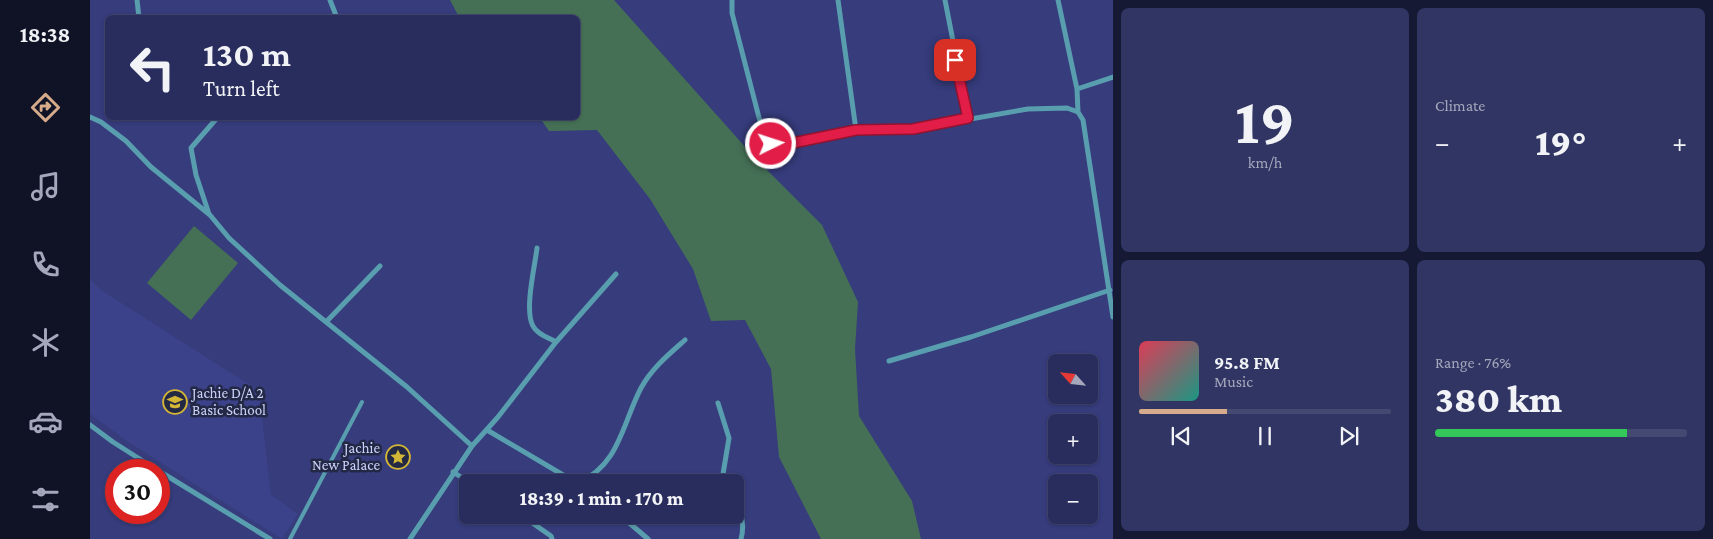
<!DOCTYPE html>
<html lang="en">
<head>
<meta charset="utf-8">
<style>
  :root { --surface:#282d5d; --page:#303563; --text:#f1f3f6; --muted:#a5a8bc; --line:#444972; --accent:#d6ab8b }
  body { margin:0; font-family:"Crimson Pro",serif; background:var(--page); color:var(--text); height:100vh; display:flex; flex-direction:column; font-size:19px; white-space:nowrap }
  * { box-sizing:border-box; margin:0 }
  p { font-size:16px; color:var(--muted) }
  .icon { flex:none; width:28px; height:28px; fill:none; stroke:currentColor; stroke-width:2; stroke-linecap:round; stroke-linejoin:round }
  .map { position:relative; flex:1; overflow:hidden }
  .panel { display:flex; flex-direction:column; gap:8px; padding:8px; background:#161933; width:600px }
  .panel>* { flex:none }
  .top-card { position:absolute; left:15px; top:15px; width:475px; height:105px; border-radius:8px; box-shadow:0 1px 4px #0004,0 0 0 1px var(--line); background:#282d5d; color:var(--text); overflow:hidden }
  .needle { width:32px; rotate:297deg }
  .tools { position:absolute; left:958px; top:354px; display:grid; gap:10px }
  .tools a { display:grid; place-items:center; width:50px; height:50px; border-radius:8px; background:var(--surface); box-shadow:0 1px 4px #0004,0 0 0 1px var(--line); font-size:25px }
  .speed { position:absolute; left:15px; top:459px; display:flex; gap:10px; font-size:25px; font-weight:700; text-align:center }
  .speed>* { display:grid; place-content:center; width:65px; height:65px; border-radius:50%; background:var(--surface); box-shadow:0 1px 4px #0004,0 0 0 1px var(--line); line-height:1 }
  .speed .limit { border:8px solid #d22; background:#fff; color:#111 }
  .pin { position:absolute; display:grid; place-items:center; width:42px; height:42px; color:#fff; margin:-21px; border-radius:10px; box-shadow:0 2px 8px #0006 }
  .me { position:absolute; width:55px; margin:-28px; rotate:86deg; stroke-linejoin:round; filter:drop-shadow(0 0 4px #0008) }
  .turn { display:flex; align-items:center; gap:18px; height:105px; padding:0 15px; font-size:22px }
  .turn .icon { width:65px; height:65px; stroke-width:2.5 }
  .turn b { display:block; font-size:35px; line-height:42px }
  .big { font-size:38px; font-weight:800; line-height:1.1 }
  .panel .widget { flex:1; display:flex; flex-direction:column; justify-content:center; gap:8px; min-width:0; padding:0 18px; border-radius:8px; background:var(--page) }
  .panel .dial { align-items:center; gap:0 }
  .dial b { font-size:65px; line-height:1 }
  .song { display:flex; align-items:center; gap:15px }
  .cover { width:60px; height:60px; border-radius:8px; background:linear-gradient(135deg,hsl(350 70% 55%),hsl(170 70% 35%)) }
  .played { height:5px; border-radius:2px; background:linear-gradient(90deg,var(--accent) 35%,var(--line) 35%) }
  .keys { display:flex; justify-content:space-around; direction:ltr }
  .heat { display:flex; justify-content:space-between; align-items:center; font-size:28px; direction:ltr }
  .charge { height:8px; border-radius:4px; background:linear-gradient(90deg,#34c759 76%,var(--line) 0) }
  .panel .tiles { flex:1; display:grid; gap:8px; grid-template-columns:repeat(2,1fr) }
  .trip { position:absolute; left:369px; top:474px; width:285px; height:50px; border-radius:8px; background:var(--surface); box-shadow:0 1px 4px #0004,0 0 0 1px var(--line); font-weight:800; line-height:50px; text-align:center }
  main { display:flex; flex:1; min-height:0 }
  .menu { display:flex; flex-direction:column; width:90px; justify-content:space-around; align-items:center; background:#101225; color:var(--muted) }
  .menu .icon { width:35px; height:35px }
  .menu .active { color:var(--accent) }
  .menu b { font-size:22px; color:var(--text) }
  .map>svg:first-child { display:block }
  .built { fill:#3b428a }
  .green { fill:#457056 }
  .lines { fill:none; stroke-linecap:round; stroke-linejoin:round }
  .service { stroke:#599eaf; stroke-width:4 }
  .minor { stroke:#599eaf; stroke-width:5 }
  .route-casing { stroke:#92132f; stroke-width:12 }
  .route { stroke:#e11d48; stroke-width:9 }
  .labels { text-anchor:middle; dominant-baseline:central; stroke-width:5; stroke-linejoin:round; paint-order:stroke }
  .poi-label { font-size:15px; fill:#cbd3fa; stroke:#232845; text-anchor:start }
</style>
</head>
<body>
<main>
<nav class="menu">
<b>18:38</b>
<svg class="icon active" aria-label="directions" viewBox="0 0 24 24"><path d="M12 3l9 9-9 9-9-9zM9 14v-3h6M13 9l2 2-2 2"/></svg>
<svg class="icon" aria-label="music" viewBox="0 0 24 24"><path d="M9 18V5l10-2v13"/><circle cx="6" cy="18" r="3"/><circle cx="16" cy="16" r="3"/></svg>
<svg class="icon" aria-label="phone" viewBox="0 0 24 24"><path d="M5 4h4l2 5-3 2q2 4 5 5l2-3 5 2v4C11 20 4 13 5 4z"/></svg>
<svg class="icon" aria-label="climate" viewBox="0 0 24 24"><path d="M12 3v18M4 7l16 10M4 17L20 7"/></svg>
<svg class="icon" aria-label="car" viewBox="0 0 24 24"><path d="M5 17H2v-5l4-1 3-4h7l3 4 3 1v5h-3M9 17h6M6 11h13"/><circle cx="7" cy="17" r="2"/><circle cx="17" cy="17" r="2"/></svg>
<svg class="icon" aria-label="filters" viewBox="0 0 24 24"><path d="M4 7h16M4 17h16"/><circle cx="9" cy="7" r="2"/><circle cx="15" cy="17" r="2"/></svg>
</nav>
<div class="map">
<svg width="1023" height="539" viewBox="0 0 1023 539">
  <rect width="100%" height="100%" fill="#363c7c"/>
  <path class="built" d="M0,279l11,11 158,101 12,104 27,19 -16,25 -154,-97 -38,-28z"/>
  <path class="green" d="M360,0h164l142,159 66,66 36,77 -3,47 4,67 53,85 9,38h-100l-42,-82 -8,-88 -26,-49 -34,1 -18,-52 -43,-70 -53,-69 -48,1 -9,-13h38v-100l-119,-1z
    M104,226l44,37 -47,57 -44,-37z"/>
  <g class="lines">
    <path class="service" d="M200,539l72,-137"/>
    <path class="minor" d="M47,0l2,18
      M240,0l7,18
      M642,0v13l33,128 13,5 78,-16 57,-1 115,-20 39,-1 11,4 5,8 30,197
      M748,0l18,130
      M855,0l23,118
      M968,0l19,89 1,23
      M987,89l36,-12
      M0,117l11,5 25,19 25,26 59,48 19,23 51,47 127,102 65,59
      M119,214l-13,-39 -5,-27 26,-30
      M447,248c-2,18 -13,62 -4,78 4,8 16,12 23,16
      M237,321l53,-55
      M799,361l82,-24 139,-47
      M628,403l11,35 -6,36 3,8
      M0,425l23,17 44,28
      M397,430l88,52
      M69,471l111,68
      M363,472l16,10
      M489,482c40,-16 44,-60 62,-94 11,-20 27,-33 44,-48
      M645,497c6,13 10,28 6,42
      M431,515l30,21 1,3
      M530,515l28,24
      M320,539l62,-93 26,-29 58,-75 60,-68"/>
  </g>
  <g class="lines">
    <g class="route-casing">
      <path id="route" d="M681,144l7,2 78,-16 57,-1 55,-11 -13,-58"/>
    </g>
    <use href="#route" class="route"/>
  </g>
  <defs>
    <g id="school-ring" transform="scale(1.25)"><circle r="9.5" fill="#232845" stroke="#d3b635" stroke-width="1.5"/><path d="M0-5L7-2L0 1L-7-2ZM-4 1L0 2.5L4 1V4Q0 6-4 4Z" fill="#d3b635"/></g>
    <g id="sight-ring" transform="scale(1.25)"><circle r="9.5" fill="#232845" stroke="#d3b635" stroke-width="1.5"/><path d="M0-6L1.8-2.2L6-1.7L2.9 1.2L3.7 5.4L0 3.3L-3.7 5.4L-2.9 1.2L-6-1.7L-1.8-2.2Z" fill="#d3b635"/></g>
  </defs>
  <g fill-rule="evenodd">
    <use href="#school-ring" x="85" y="402"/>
    <use href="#sight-ring" x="308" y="457"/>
  </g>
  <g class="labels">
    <g class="poi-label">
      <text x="102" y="393">Jachie D/A 2<tspan x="102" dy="17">Basic School</tspan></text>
      <text x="290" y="448" text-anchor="end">Jachie<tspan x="290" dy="17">New Palace</tspan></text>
    </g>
  </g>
</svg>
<div class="tools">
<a><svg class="needle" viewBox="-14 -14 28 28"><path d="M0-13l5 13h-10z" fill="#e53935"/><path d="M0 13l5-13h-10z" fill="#a5a8bc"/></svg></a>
<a>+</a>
<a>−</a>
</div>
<div class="speed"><div class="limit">30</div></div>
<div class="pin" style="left:865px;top:60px;background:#d93025"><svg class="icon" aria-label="arrive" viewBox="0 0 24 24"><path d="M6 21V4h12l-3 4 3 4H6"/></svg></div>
<svg class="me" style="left:681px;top:144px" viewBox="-20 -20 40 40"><circle r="17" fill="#e11d48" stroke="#fff" stroke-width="3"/><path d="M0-11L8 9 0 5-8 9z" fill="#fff"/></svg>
<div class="trip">18:39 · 1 min · 170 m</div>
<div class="top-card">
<div class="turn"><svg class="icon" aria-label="left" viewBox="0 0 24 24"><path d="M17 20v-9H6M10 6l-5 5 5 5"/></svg><div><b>130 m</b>Turn left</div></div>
</div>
</div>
<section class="panel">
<div class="tiles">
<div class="widget dial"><b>19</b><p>km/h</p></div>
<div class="widget"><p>Climate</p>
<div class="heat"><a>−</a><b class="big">19°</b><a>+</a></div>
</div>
<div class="widget">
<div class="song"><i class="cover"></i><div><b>95.8 FM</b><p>Music</p></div></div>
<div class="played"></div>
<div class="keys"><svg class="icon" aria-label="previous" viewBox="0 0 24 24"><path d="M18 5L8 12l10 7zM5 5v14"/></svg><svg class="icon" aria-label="pause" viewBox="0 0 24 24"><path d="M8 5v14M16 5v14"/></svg><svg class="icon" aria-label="next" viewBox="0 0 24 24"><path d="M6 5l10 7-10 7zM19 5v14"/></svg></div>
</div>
<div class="widget"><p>Range · 76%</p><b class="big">380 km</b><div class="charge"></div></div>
</div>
</section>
</main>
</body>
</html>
